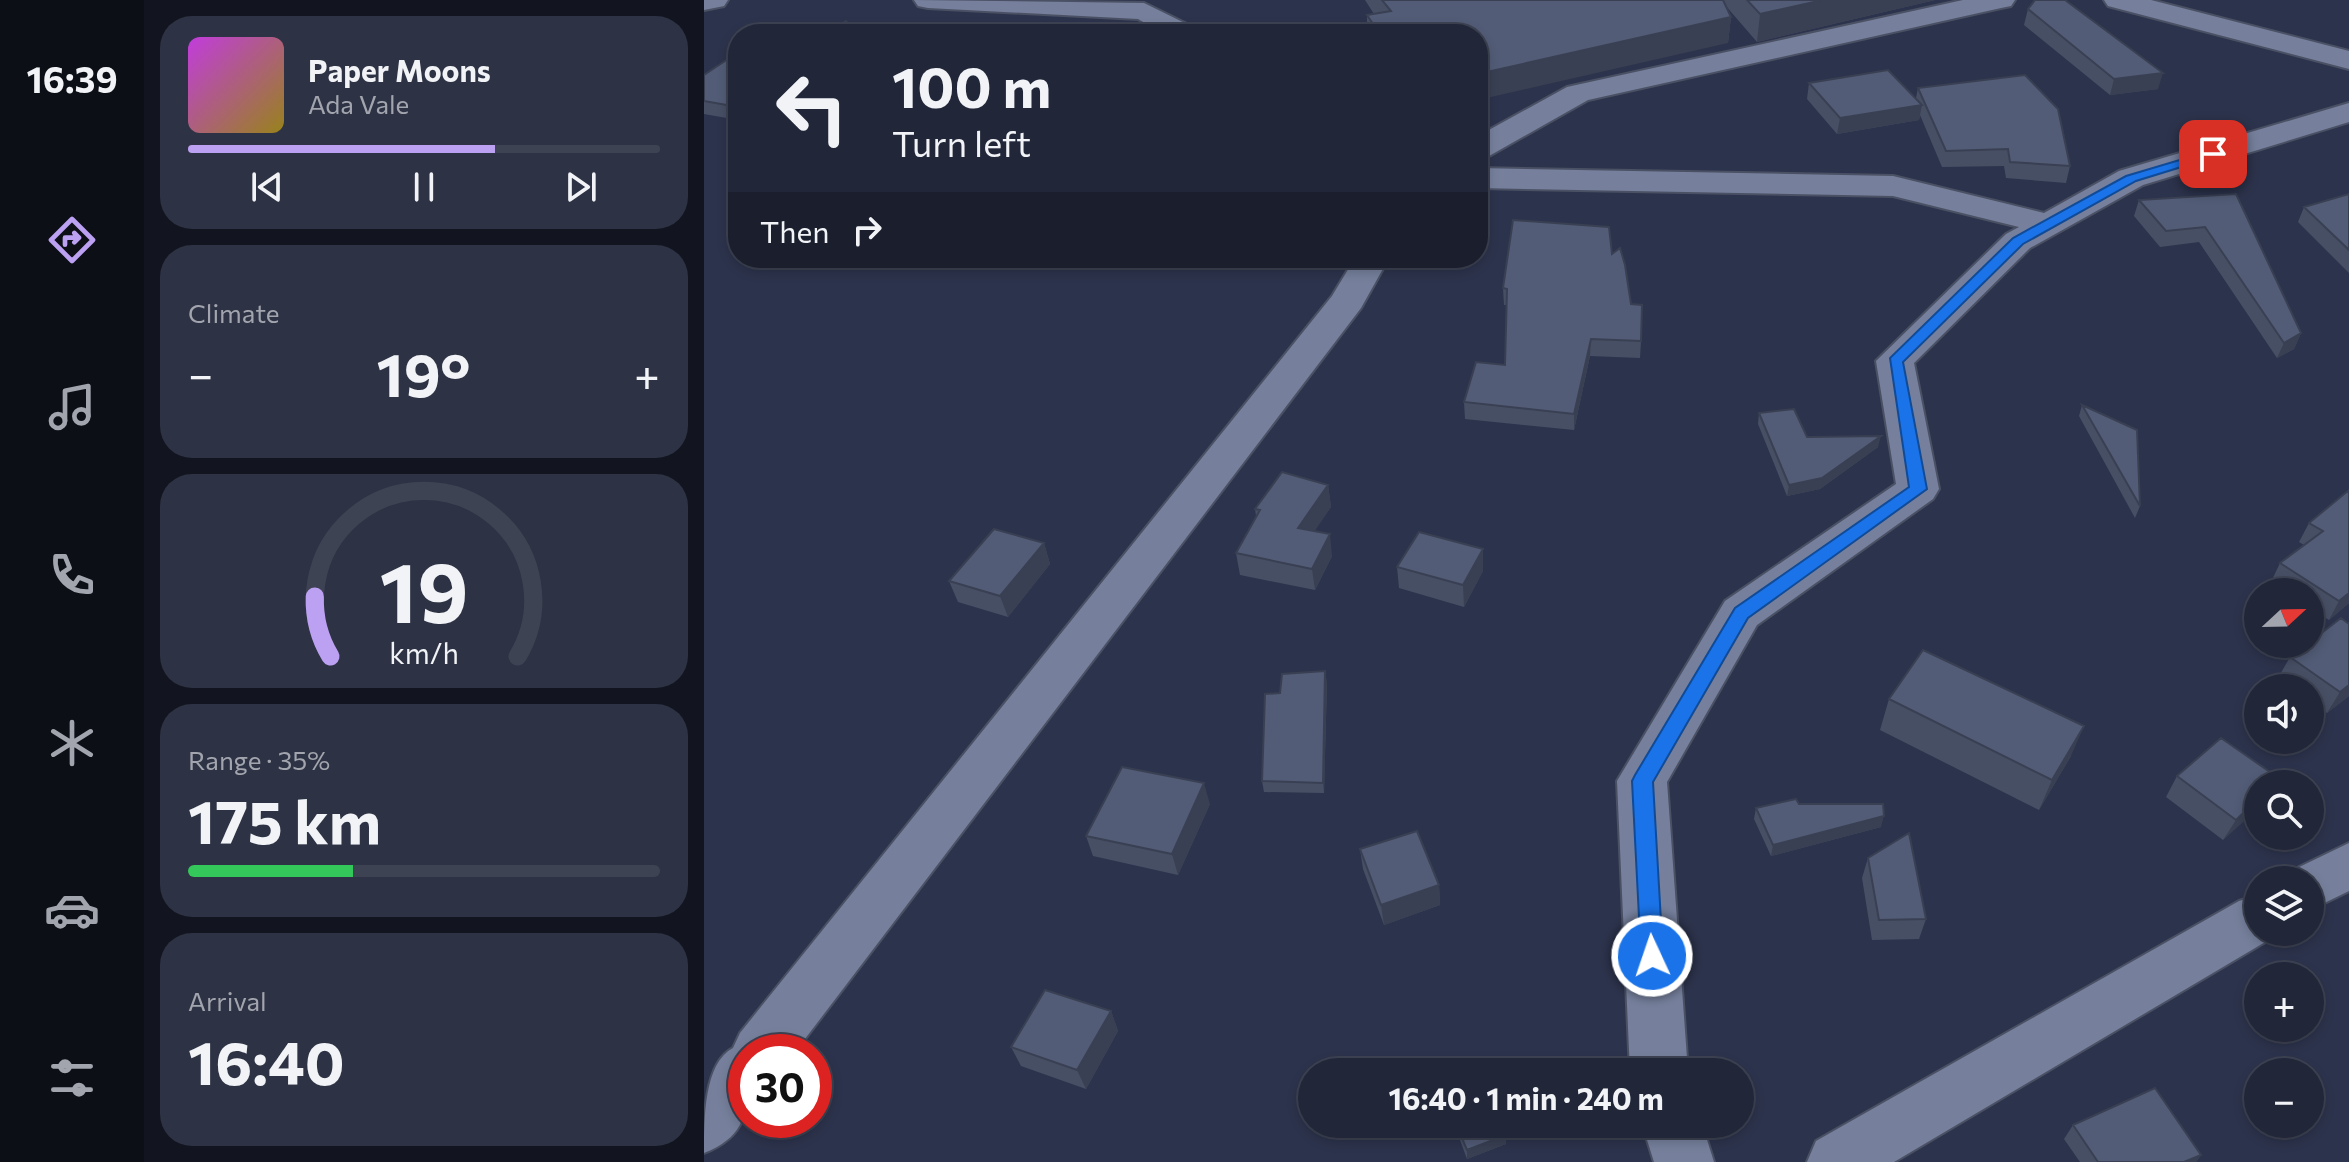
<!DOCTYPE html>
<html lang="en">
<head>
<meta charset="utf-8">
<style>
  :root { --surface:#212639; --page:#2d3244; --text:#f1f3f6; --muted:#a2a5ae; --line:#3e4353; --accent:#bca0f2 }
  body { margin:0; font-family:Commissioner,sans-serif; background:var(--page); color:var(--text); height:100vh; display:flex; flex-direction:column; font-size:30px; white-space:nowrap }
  * { box-sizing:border-box; margin:0 }
  p { font-size:26px; color:var(--muted) }
  .icon { flex:none; width:44px; height:44px; fill:none; stroke:currentColor; stroke-width:2; stroke-linecap:round; stroke-linejoin:round }
  .map { position:relative; flex:1; overflow:hidden }
  .sheet { display:flex; flex-direction:column; gap:16px; padding:16px; background:#12151f; width:560px }
  .sheet>* { flex:none }
  .hud { position:absolute; left:24px; top:24px; width:760px; height:244px; border-radius:32px; box-shadow:0 4px 12px #0003,0 0 0 2px var(--line); background:#212639; color:var(--text); overflow:hidden }
  .needle { width:52px; rotate:68deg }
  .controls { position:absolute; left:1540px; top:578px; display:grid; gap:16px }
  .controls a { display:grid; place-items:center; width:80px; height:80px; border-radius:50%; background:var(--surface); box-shadow:0 4px 12px #0003,0 0 0 2px var(--line); font-size:40px }
  .speed { position:absolute; left:24px; top:1034px; display:flex; gap:16px; font-size:40px; font-weight:700; text-align:center }
  .speed>* { display:grid; place-content:center; width:104px; height:104px; border-radius:50%; background:var(--surface); box-shadow:0 4px 12px #0003,0 0 0 2px var(--line); line-height:1 }
  .speed .limit { border:12px solid #d22; background:#fff; color:#111 }
  .pin { position:absolute; display:grid; place-items:center; width:68px; height:68px; color:#fff; margin:-34px; border-radius:16px; box-shadow:0 4px 12px #0006 }
  .me { position:absolute; width:88px; margin:-44px; rotate:357deg; stroke-linejoin:round; filter:drop-shadow(0 0 6px #0008) }
  .turn { display:flex; align-items:center; gap:28px; height:168px; padding:0 32px; font-size:36px }
  .turn .icon { width:104px; height:104px; stroke-width:2.5 }
  .turn b { display:block; font-size:56px; line-height:68px }
  .then { display:flex; align-items:center; height:76px; padding:0 32px; background:#0003; gap:16px; font-size:30px }
  .big { font-size:60px; font-weight:700; line-height:1.1 }
  .sheet .card { flex:1; display:flex; flex-direction:column; justify-content:center; gap:12px; min-width:0; padding:0 28px; border-radius:32px; background:var(--page) }
  .sheet .dial { align-items:center; gap:0 }
  .dial svg { height:208px; overflow:visible; fill:none; stroke:var(--line); stroke-width:7; stroke-linecap:round; text-anchor:middle }
  .dial text { fill:var(--text); stroke:none }
  .song { display:flex; align-items:center; gap:24px }
  .cover { width:96px; height:96px; border-radius:12px; background:linear-gradient(135deg,hsl(290 70% 55%),hsl(50 70% 35%)) }
  .played { height:8px; border-radius:4px; background:linear-gradient(90deg,var(--accent) 65%,var(--line) 65%) }
  .keys { display:flex; justify-content:space-around; direction:ltr }
  .heat { display:flex; justify-content:space-between; align-items:center; font-size:44px; direction:ltr }
  .charge { height:12px; border-radius:6px; background:linear-gradient(90deg,#34c759 35%,var(--line) 0) }
  .trip { position:absolute; left:594px; top:1058px; width:456px; height:80px; border-radius:40px; background:var(--surface); box-shadow:0 4px 12px #0003,0 0 0 2px var(--line); font-weight:700; line-height:80px; text-align:center }
  main { display:flex; flex:1; min-height:0 }
  .dock { display:flex; flex-direction:column; width:144px; justify-content:space-around; align-items:center; background:#0d0f17; color:var(--muted) }
  .dock .icon { width:56px; height:56px }
  .dock .active { color:var(--accent) }
  .dock b { font-size:36px; color:var(--text) }
  .map>svg:first-child { display:block }
  .lines { fill:none; stroke-linecap:round; stroke-linejoin:round }
  .minor-casing { stroke:#4a5165; stroke-width:4 }
  .minor { fill:#76809c; fill-rule:evenodd }
  .wall { fill:#474f65 }
  .shaded-wall { fill:#394053 }
  .building { fill:#525c76; stroke:#394053; stroke-width:2 }
  .route { fill:#1a73e8; stroke:#114b97; stroke-width:2 }
</style>
</head>
<body>
<main>
<nav class="dock">
<b>16:39</b>
<svg class="icon active" aria-label="directions" viewBox="0 0 24 24"><path d="M12 3l9 9-9 9-9-9zM9 14v-3h6M13 9l2 2-2 2"/></svg>
<svg class="icon" aria-label="music" viewBox="0 0 24 24"><path d="M9 18V5l10-2v13"/><circle cx="6" cy="18" r="3"/><circle cx="16" cy="16" r="3"/></svg>
<svg class="icon" aria-label="phone" viewBox="0 0 24 24"><path d="M5 4h4l2 5-3 2q2 4 5 5l2-3 5 2v4C11 20 4 13 5 4z"/></svg>
<svg class="icon" aria-label="climate" viewBox="0 0 24 24"><path d="M12 3v18M4 7l16 10M4 17L20 7"/></svg>
<svg class="icon" aria-label="car" viewBox="0 0 24 24"><path d="M5 17H2v-5l4-1 3-4h7l3 4 3 1v5h-3M9 17h6M6 11h13"/><circle cx="7" cy="17" r="2"/><circle cx="17" cy="17" r="2"/></svg>
<svg class="icon" aria-label="filters" viewBox="0 0 24 24"><path d="M4 7h16M4 17h16"/><circle cx="9" cy="7" r="2"/><circle cx="15" cy="17" r="2"/></svg>
</nav>
<section class="sheet">
<div class="card">
<div class="song"><i class="cover"></i><div><b>Paper Moons</b><p>Ada Vale</p></div></div>
<div class="played"></div>
<div class="keys"><svg class="icon" aria-label="previous" viewBox="0 0 24 24"><path d="M18 5L8 12l10 7zM5 5v14"/></svg><svg class="icon" aria-label="pause" viewBox="0 0 24 24"><path d="M8 5v14M16 5v14"/></svg><svg class="icon" aria-label="next" viewBox="0 0 24 24"><path d="M6 5l10 7-10 7zM19 5v14"/></svg></div>
</div>
<div class="card"><p>Climate</p>
<div class="heat"><a>−</a><b class="big">19°</b><a>+</a></div>
</div>
<div class="card dial"><svg viewBox="0 0 100 80">
<path d="M14 69A42 42 0 1 1 86 69"/>
<path d="M14 69A42 42 0 0 1 8 46" stroke="#bca0f2"/>
<text x="50" y="56" font-size="32" font-weight="700">19</text>
<text x="50" y="72" font-size="11">km/h</text>
</svg></div>
<div class="card"><p>Range · 35%</p><b class="big">175 km</b><div class="charge"></div></div>
<div class="card"><p>Arrival</p><b class="big">16:40</b></div>
</section>
<div class="map">
<svg width="1645" height="1162" viewBox="0 0 1645 1162">
  <rect width="100%" height="100%" fill="#2c334c"/>
  <g class="lines">
    <g class="minor-casing">
      <path id="minor" d="M0,0h24l-4,6 -20,4z
        M210,0l230,3 51,25 4,6h-35l-26,-15 -210,-11 -10,-2z
        M1259,0h52l-4,6 -10,2 -413,92 -99,56 -11,3v-23l89,-49z
        M1400,0h47l198,51v18l-241,-63z
        M1645,103v19l-206,63 -113,63 -116,115 25,126 -6,10 -176,126 -90,157 21,290h-58l-13,-291 108,-180 171,-117 -20,-123 130,-127 13,-7 -126,-31 -415,-8v-20l415,8 151,37 75,-42z
        M651,258h34l-28,50 -566,744h-49c0,48 10,80 -42,101 0,-35 0,-90 29,-105l7,-15 592,-737z
        M1645,843v48l-39,19v-30h-23l4,-9z
        M1554,895v37h20l-1,3 -383,227h-87l9,-21 423,-240z
        M938,1124h60l12,38h-60z"/>
    </g>
    <use href="#minor" class="minor"/>
  </g>
  <path class="wall" d="M661,0h570l-178,42 -32,-37 6,12 -3,26 -361,-17v-11l7,-1z
    M1324,9l130,80 -48,6 -86,-70z
    M34,58v62l-34,-6v-39z
    M1105,83l107,15 2,-10 152,78 -4,17 -60,-5 -2,-12 -62,1 -22,-52 -1,5 -82,14 -30,-35z
    M1532,194l65,139 -7,16 -17,9 -78,-116 -39,5 -26,-31 5,-16z
    M1645,194v79l-51,-51 6,-15z
    M908,254l19,50 10,37 -1,17 -50,-2 -16,74 -109,-11 -1,-17 41,-37 1,-60h-2l-1,-17z
    M1378,405l58,101 -5,12 -56,-102z
    M1055,413l48,24 71,10 -58,42 -33,7 -29,-72z
    M624,485l3,22 -17,24 18,25 -17,34 -75,-15 -4,-22 20,-37 -1,-7z
    M1645,490v113l-20,17 -19,-12v-16h-24l-15,-10 9,-19 24,-18 -5,-3 10,-19z
    M340,543l6,21 -42,53 -50,-15 -9,-21z
    M693,567l86,4 -19,36 -65,-19z
    M1586,657l59,39 -22,17 -17,-12v-13h-19l-13,-10z
    M623,682l-3,111 -60,-1 -2,-11 18,-88z
    M1185,699l182,57 -32,54 -159,-80z
    M1473,776l103,3 -57,61 -57,-43z
    M506,804l-32,71 -85,-19 -7,-20z
    M1095,804l82,23 -110,29 -17,-37 2,-11z
    M656,849l79,36 1,20 -56,20 -21,-56z
    M1164,858l58,61 -7,20 -47,1 -10,-62z
    M407,1011l7,20 -32,58 -65,-23 -10,-19z
    M750,1124h48l4,11v9l-39,15z
    M1369,1125l128,30 -5,7h-116l-16,-23z"/>
  <path class="shaded-wall" d="M1119,0h112l-178,42 3,-28z
    M1027,17l-3,26 -250,57v-26z
    M1459,73l-5,16 -48,6 4,-16z
    M1218,105l-3,15 -82,14 3,-16z
    M1597,333l-7,16 -17,9 7,-15z
    M887,339l-1,17 -16,74v-16z
    M1177,436l-3,11 -58,42 -33,7 2,-11z
    M624,485l3,22 -29,43 -4,-22z
    M626,534l2,22 -17,34 -3,-21z
    M340,543l6,21 -42,53 -8,-21z
    M779,549v22l-19,36 -1,-22z
    M1645,593v10l-20,17 10,-19z
    M621,671l2,11 -3,111 -1,-10z
    M1645,685v11l-22,17 13,-21z
    M1380,726l-13,30 -32,54 13,-30z
    M500,783l6,21 -32,71 -6,-21z
    M1554,799v10l-35,31 13,-20z
    M1180,816l-3,11 -110,29 2,-11z
    M735,885l1,20 -56,20 -3,-20z
    M407,1011l7,20 -32,58 -9,-19z
    M802,1135v9l-39,15v-9z
    M1497,1155l-5,7h-12z"/>
  <path class="building" d="M678,0h341l8,17 -253,57v-40h-155l50,-10 -6,-9 24,-4z
    M1043,0h76l-63,14z
    M1331,0h30l98,73 -49,6 -86,-70z
    M142,21l9,13h-30z
    M27,57l7,1v49l-34,-6v-26z
    M1184,70l34,35 -82,13 -31,-35z
    M1321,75l33,34 12,57 -60,-4 -2,-13 -62,2 -28,-63z
    M1532,194l65,139 -17,10 -79,-116 -39,4 -27,-31z
    M1645,194v56l-45,-43z
    M809,220l96,7 3,27 8,-6 5,17 6,39 11,1 -1,36 -50,-2 -17,75 -110,-12 12,-40 29,3 2,-76 -4,-1z
    M1378,405l55,25 3,76z
    M1090,409l13,28 74,-1 -59,42 -33,7 -30,-72z
    M578,472l46,13 -30,43 32,6 -18,35 -76,-16 24,-43 -5,-1z
    M1645,490v103l-10,8 -59,-38 43,-32 -14,-8z
    M290,529l50,14 -44,53 -51,-15z
    M715,532l64,17 -20,36 -66,-18z
    M1637,618l8,6v61l-9,7 -50,-35 17,-13h3v-2z
    M1219,650l161,76 -32,54 -163,-81z
    M621,671l-2,112 -61,-2 3,-87 15,-1 2,-19z
    M1517,738l59,41 -5,5h-17v15l-22,21 -59,-44z
    M418,767l82,16 -32,71 -86,-18z
    M1092,799l3,5h84l1,12 -111,29 -17,-37z
    M713,831l22,54 -58,20 -21,-56z
    M1205,833l17,86 -47,1 -11,-62z
    M341,990l66,21 -34,59 -66,-23z
    M774,1067l2,5h-15z
    M1451,1088l46,67 -17,7h-86l-25,-37z
    M752,1124h46l4,11 -39,15z"/>
  <path class="route" d="M1509,150l6,4 -2,2 -81,25 -113,63 -120,118 24,127 -179,129 -95,164 10,174 -3,7 -8,3 -8,-3 -3,-7 -9,-175 3,-6 100,-167 174,-121 -19,-129 123,-120 113,-62z"/>
</svg>
<div class="controls">
<a><svg class="needle" viewBox="-14 -14 28 28"><path d="M0-13l5 13h-10z" fill="#e53935"/><path d="M0 13l5-13h-10z" fill="#a2a5ae"/></svg></a>
<a><svg class="icon" aria-label="sound" viewBox="0 0 24 24"><path d="M4 9h4l5-4v14l-5-4H4zM17 9q2 3 0 6"/></svg></a>
<a><svg class="icon" aria-label="search" viewBox="0 0 24 24"><circle cx="10" cy="10" r="6"/><path d="M15 15l6 6"/></svg></a>
<a><svg class="icon" aria-label="layers" viewBox="0 0 24 24"><path d="M12 4l9 5-9 5-9-5zM3 14l9 5 9-5"/></svg></a>
<a>+</a>
<a>−</a>
</div>
<div class="speed"><div class="limit">30</div></div>
<div class="pin" style="left:1509px;top:154px;background:#d93025"><svg class="icon" aria-label="arrive" viewBox="0 0 24 24"><path d="M6 21V4h12l-3 4 3 4H6"/></svg></div>
<svg class="me" style="left:948px;top:956px" viewBox="-20 -20 40 40"><circle r="17" fill="#1a73e8" stroke="#fff" stroke-width="3"/><path d="M0-11L8 9 0 5-8 9z" fill="#fff"/></svg>
<div class="trip">16:40 · 1 min · 240 m</div>
<div class="hud">
<div class="turn"><svg class="icon" aria-label="left" viewBox="0 0 24 24"><path d="M17 20v-9H6M10 6l-5 5 5 5"/></svg><div><b>100 m</b>Turn left</div></div>
<div class="then">Then<svg class="icon" aria-label="right" viewBox="0 0 24 24"><path d="M7 20v-9h11M14 6l5 5-5 5"/></svg></div>
</div>
</div>
</main>
</body>
</html>
